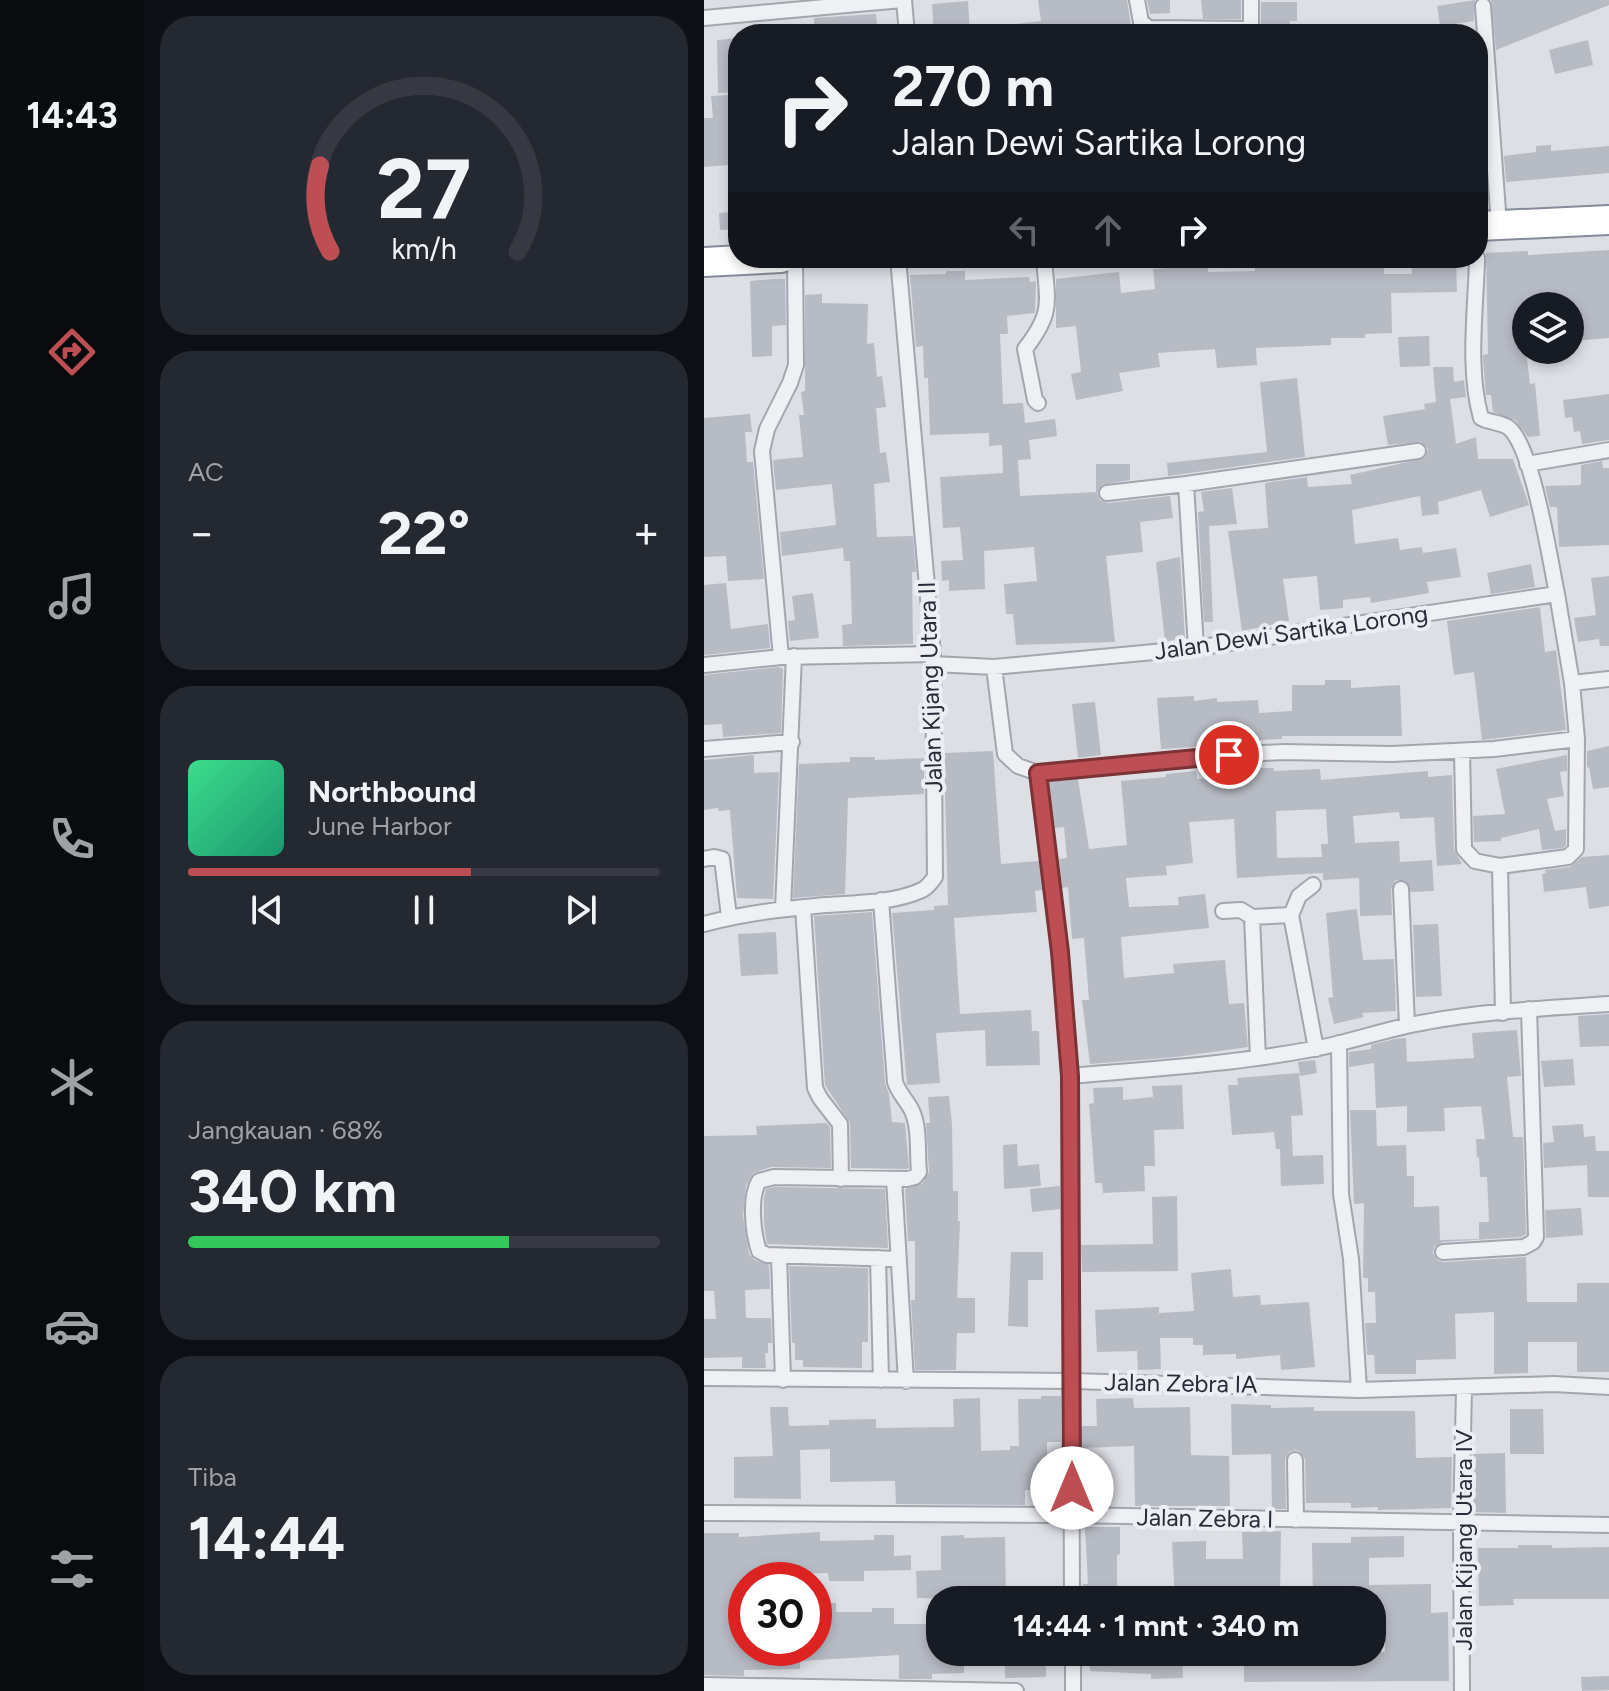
<!DOCTYPE html>
<html lang="id">
<head>
<meta charset="utf-8">
<style>
  :root { --surface:#171b24; --page:#242831; --text:#f1f3f6; --muted:#9ea1a6; --line:#363941; --accent:#bd4e53 }
  body { margin:0; font-family:Figtree,sans-serif; background:var(--page); color:var(--text); height:100vh; display:flex; flex-direction:column; font-size:30px; white-space:nowrap }
  * { box-sizing:border-box; margin:0 }
  p { font-size:26px; color:var(--muted) }
  .icon { flex:none; width:44px; height:44px; fill:none; stroke:currentColor; stroke-width:2; stroke-linecap:round; stroke-linejoin:round }
  .map { position:relative; flex:1; overflow:hidden }
  .panel { display:flex; flex-direction:column; gap:16px; padding:16px; background:#0d0f14; width:560px }
  .panel>* { flex:none }
  .top-card { position:absolute; left:24px; top:24px; width:760px; height:244px; border-radius:32px; box-shadow:0 4px 12px #0003; background:#171b24; color:var(--text); overflow:hidden }
  .controls { position:absolute; left:808px; top:292px; display:grid; gap:16px }
  .controls a { display:grid; place-items:center; width:72px; height:72px; border-radius:50%; background:var(--surface); box-shadow:0 4px 12px #0003; font-size:40px }
  .speed { position:absolute; left:24px; top:1562px; display:flex; gap:16px; font-size:40px; font-weight:700; text-align:center }
  .speed>* { display:grid; place-content:center; width:104px; height:104px; border-radius:50%; background:var(--surface); box-shadow:0 4px 12px #0003; line-height:1 }
  .speed .limit { border:12px solid #d22; background:#fff; color:#111 }
  .pin { position:absolute; display:grid; place-items:center; width:68px; height:68px; color:#fff; margin:-34px; border:4px solid #fff; border-radius:50%; box-shadow:0 2px 8px #0007 }
  .me { position:absolute; width:88px; margin:-44px; rotate:0deg; stroke-linejoin:round; filter:drop-shadow(0 0 6px #0008) }
  .turn { display:flex; align-items:center; gap:28px; height:168px; padding:0 32px; font-size:36px }
  .turn .icon { width:104px; height:104px; stroke-width:2.5 }
  .turn b { display:block; font-size:56px; line-height:68px }
  .lanes { display:flex; align-items:center; height:76px; padding:0 32px; background:#0003; justify-content:center; gap:40px; direction:ltr }
  .lanes .off { opacity:.35 }
  .big { font-size:60px; font-weight:700; line-height:1.1 }
  .panel .card { flex:1; display:flex; flex-direction:column; justify-content:center; gap:12px; min-width:0; padding:0 28px; border-radius:32px; background:var(--page) }
  .panel .dial { align-items:center; gap:0 }
  .dial svg { height:208px; overflow:visible; fill:none; stroke:var(--line); stroke-width:7; stroke-linecap:round; text-anchor:middle }
  .dial text { fill:var(--text); stroke:none }
  .song { display:flex; align-items:center; gap:24px }
  .cover { width:96px; height:96px; border-radius:12px; background:linear-gradient(135deg,hsl(150 70% 55%),hsl(160 70% 35%)) }
  .played { height:8px; border-radius:4px; background:linear-gradient(90deg,var(--accent) 60%,var(--line) 60%) }
  .keys { display:flex; justify-content:space-around; direction:ltr }
  .heat { display:flex; justify-content:space-between; align-items:center; font-size:44px; direction:ltr }
  .charge { height:12px; border-radius:6px; background:linear-gradient(90deg,#34c759 68%,var(--line) 0) }
  .trip { position:absolute; left:222px; top:1586px; width:460px; height:80px; border-radius:32px; background:var(--surface); box-shadow:0 4px 12px #0003; font-weight:700; line-height:80px; text-align:center }
  main { display:flex; flex:1; min-height:0 }
  .tabs { display:flex; flex-direction:column; width:144px; justify-content:space-around; align-items:center; background:#090b0e; color:var(--muted) }
  .tabs .icon { width:56px; height:56px }
  .tabs .selected { color:var(--accent) }
  .tabs b { font-size:36px; color:var(--text) }
  .map>svg:first-child { display:block }
  .building { fill:#b7bbc4; fill-rule:evenodd }
  .lines { fill:none; stroke-linecap:round; stroke-linejoin:round }
  .street-casing { stroke:#a3a6ae; stroke-width:18 }
  .highway-casing { stroke:#868b9a; stroke-width:32 }
  .street { stroke:#eff0f4; stroke-width:14 }
  .highway { stroke:#fff; stroke-width:28 }
  .route-casing { stroke:#7b3336; stroke-width:20 }
  .route { stroke:#bd4e53; stroke-width:14 }
  .labels { text-anchor:middle; dominant-baseline:central; stroke-width:8; stroke-linejoin:round; paint-order:stroke }
  .street-label { font-size:24px; fill:#282c39; stroke:#eceef3 }
</style>
</head>
<body>
<main>
<nav class="tabs">
<b>14:43</b>
<svg class="icon selected" aria-label="directions" viewBox="0 0 24 24"><path d="M12 3l9 9-9 9-9-9zM9 14v-3h6M13 9l2 2-2 2"/></svg>
<svg class="icon" aria-label="music" viewBox="0 0 24 24"><path d="M9 18V5l10-2v13"/><circle cx="6" cy="18" r="3"/><circle cx="16" cy="16" r="3"/></svg>
<svg class="icon" aria-label="phone" viewBox="0 0 24 24"><path d="M5 4h4l2 5-3 2q2 4 5 5l2-3 5 2v4C11 20 4 13 5 4z"/></svg>
<svg class="icon" aria-label="climate" viewBox="0 0 24 24"><path d="M12 3v18M4 7l16 10M4 17L20 7"/></svg>
<svg class="icon" aria-label="car" viewBox="0 0 24 24"><path d="M5 17H2v-5l4-1 3-4h7l3 4 3 1v5h-3M9 17h6M6 11h13"/><circle cx="7" cy="17" r="2"/><circle cx="17" cy="17" r="2"/></svg>
<svg class="icon" aria-label="filters" viewBox="0 0 24 24"><path d="M4 7h16M4 17h16"/><circle cx="9" cy="7" r="2"/><circle cx="15" cy="17" r="2"/></svg>
</nav>
<section class="panel">
<div class="card dial"><svg viewBox="0 0 100 80">
<path d="M14 69A42 42 0 1 1 86 69"/>
<path d="M14 69A42 42 0 0 1 10 36" stroke="#bd4e53"/>
<text x="50" y="56" font-size="32" font-weight="700">27</text>
<text x="50" y="72" font-size="11">km/h</text>
</svg></div>
<div class="card"><p>AC</p>
<div class="heat"><a>−</a><b class="big">22°</b><a>+</a></div>
</div>
<div class="card">
<div class="song"><i class="cover"></i><div><b>Northbound</b><p>June Harbor</p></div></div>
<div class="played"></div>
<div class="keys"><svg class="icon" aria-label="previous" viewBox="0 0 24 24"><path d="M18 5L8 12l10 7zM5 5v14"/></svg><svg class="icon" aria-label="pause" viewBox="0 0 24 24"><path d="M8 5v14M16 5v14"/></svg><svg class="icon" aria-label="next" viewBox="0 0 24 24"><path d="M6 5l10 7-10 7zM19 5v14"/></svg></div>
</div>
<div class="card"><p>Jangkauan · 68%</p><b class="big">340 km</b><div class="charge"></div></div>
<div class="card"><p>Tiba</p><b class="big">14:44</b></div>
</section>
<div class="map">
<svg width="905" height="1691" viewBox="0 0 905 1691">
  <rect width="100%" height="100%" fill="#dddfe5"/>
  <path class="building" d="M334,0h89l5,33 -28,1 -1,-3 -24,3h-71v-9l33,-4z
    M443,0h23v13l-20,1z
    M497,0h40v19h-38z
    M771,0l-1,21 -34,5 -3,-20z
    M787,0h118v5l-113,45z
    M264,1l2,33h-36l-2,-30z
    M557,2h36v19h-7l-1,13h-28z
    M172,14l2,20h-64v-16z
    M34,38v54l-20,1 -1,-53z
    M884,40l5,25 -38,9 -6,-24z
    M24,95l4,48h-3l1,22 -26,2v-49h9l-2,-22z
    M847,145v6l58,-5v27l-103,9 -2,-26 32,-4v-6z
    M31,212l1,17 -16,1 -1,-17z
    M905,250v88l-39,3v-35h-44v44l4,34 5,-1 5,53 -12,1 -13,-17 -22,-8 -2,-17h-5l-3,-36v-4l5,-1 -2,-101 42,-2v4z
    M671,258v5l9,1v10h28l-1,-16h45l1,34 -66,1 1,40 -27,1v4h-34v7l-75,3 1,17 -40,3 -2,-19 -57,4 2,14 -41,6 4,18 -47,9 -5,-26 10,-2 -5,-46 -20,2v-49l63,-7 2,21 34,-4 -2,-20 55,-4v7l47,-1v-8l15,-1v4l35,-2v-4z
    M242,271h19v9l64,-3 1,5 6,-1 -1,32 -28,3 1,18h-8l3,70 20,-1 2,20 30,-4 2,17 -28,4 2,19 -13,1 2,36 76,-4v-28h34v16l-28,5 -5,8 3,7 8,3 62,-7 3,22 -33,4 3,30 -37,4 9,86 -99,3 -3,-31h-7l-2,-30 33,-3 -3,-34 -50,4 1,38 -36,2v-11l-7,1 -1,-20 22,-1 -3,-33 -17,1 -3,-51 63,-4 -1,-28 -13,1v-13l-59,2 -2,-57h-4l-1,-32 -7,1 -6,-72 36,-1z
    M69,279h12l1,46 -14,1v30l-20,1 -2,-76z
    M118,294v9l46,1 -1,40 7,-1 3,34 5,-1 4,31 -10,1 4,45 6,-1 4,30 -16,2 3,53 36,-1 3,36h-4l1,72 -70,2 -1,-21 10,-1 -2,-63h-6l-1,-13 -61,8 -2,-24 56,-7 -4,-41 -56,6 -3,-30 30,-3 -4,-42h5l-3,-23 4,-1v-96z
    M725,336l1,30 -30,1 -2,-30z
    M729,367h20l1,15 10,-2 2,17 -16,2 6,45 20,-7 2,22h35l16,46 -39,12 -9,-27 -43,12 1,12 -17,2 -2,-20 -68,14 3,34 43,-6 2,12 22,-3 1,6 33,-5 5,29 -34,5 2,11 -58,10 -1,-6 -27,3v8l-23,2 -3,-34 -34,3 6,42 -47,10 -14,-100 40,-3 -3,-45 42,-6 1,10 44,-3 -2,-9 75,-17 3,-9 -7,-7 -33,3 -5,-29 42,-7 -1,-5 12,-2z
    M593,378l8,79 -137,19 -1,-13 100,-11 -7,-70z
    M905,394v46l-27,4 -2,-13 -6,1 -2,-15 -7,1 -2,-18z
    M46,414l2,18h-7l2,30h6l11,117 -36,2 -2,-25 -22,1v-139z
    M898,461l1,7h6v77l-50,2 -2,-40h-7l-5,-21 36,-1v-20z
    M528,488l5,36 -28,2 4,96h-9l-6,-110 6,-1 -3,-19z
    M476,557l5,82 -20,2 -9,-79z
    M827,564l4,23 -44,7 -4,-21z
    M905,576v70h-9l-1,-7 -21,3 -4,-24 22,-3 -5,-37z
    M22,583l5,46 37,-5 2,24 -66,7v-70z
    M109,593l6,45 -29,3 -2,-20 7,-1 -3,-24z
    M836,607l5,45 11,-2 10,80 -84,10 -8,-68 -20,3 -7,-54z
    M75,667l4,2 -2,64 -58,4 -1,-13 -18,1v-50z
    M621,680h26v8l49,-3 2,51h-120v3l-22,1v3l-99,6 -4,-51 37,-2v5l23,-3v4l41,-2 1,13 33,-2v-26h33z
    M391,702l6,53 -23,3 -6,-54z
    M905,746v41l-16,2 -4,-22 -2,1v-17z
    M289,751l8,113 38,-3 3,29 -7,1 2,21 -83,6 6,96 71,-4 1,21h7l1,34 -54,1 -1,-36 -49,3 4,50 -33,2 -15,-172 42,-3v-4l14,-1 -4,-152z
    M50,755v18l25,-1 -6,127 -36,-1 -7,-88 -11,1 -1,-3 -14,2v-50z
    M863,755v16l-7,1 4,24 -17,3 8,32 11,-2v16l-3,3 -21,2 -3,-21 -38,9v3l-27,1 -1,-26 32,-2 -9,-45z
    M146,757h25v3l49,-2v36l-76,4 -3,96 -52,4 6,-134 51,-2z
    M557,763v5h13v3l46,-2 1,11 107,-9v6l24,-2 2,74 8,15 -25,2 -3,-49 -34,2 -1,-7 -46,4 2,27 44,-2 1,21 32,-2 2,31 -23,1 -5,-11 -10,-1 -5,9 1,26 -32,1 -1,-38 -36,2v-7l-86,5 -3,-59 -45,3 4,41 -27,3 1,9 -41,3 3,29 50,-2 -1,-8 27,-3 4,34 -88,9 3,41 50,-5 -1,-9 52,-4 4,44 15,-1 4,44 -72,10 -86,7 -8,-64h7l-5,-62 -12,1 -4,-52 -6,1 -3,-29 8,-1 -3,-31 -9,1 -6,-46 29,-3 11,70 38,-4 -6,-64 45,-4v-3l30,-3 1,8 39,-3 -1,-10zM622,809l2,35h-7l1,13 -45,1 -1,-47z
    M905,855v51l-20,3 -3,-22 -42,5 -2,-18 4,-1 -1,-3 25,-3 12,-10z
    M653,909l6,51 31,-1 2,52 -34,2 2,4 -30,7 -6,-26 5,-1 -7,-84z
    M168,912l13,171 4,11 3,28 13,1 4,45 -3,1 -55,-1 -1,-45 -25,-38 -11,-169z
    M734,924l4,72 -26,1 -3,-72z
    M72,932l2,42 -37,2 -3,-42z
    M905,1014v32l-29,1 -2,-31z
    M813,1030l4,46 -14,1 6,60h10l3,97 -5,3 -79,5 -8,5 -1,6 5,8 6,1 82,-5 1,45h50v-19h32v89h-32v-30h-49v31l-34,1v-62l-39,2 1,45 -40,1v14h-41l-1,-19h-7l-2,-32h11l-1,-31h-7v-14h-5l1,-75 -10,1 -4,-94h26l1,36 29,-1 1,31h7v31l25,-1 1,34 39,-1v-17h10l-2,-45h-7l-1,-20 -2,1 -1,-19h9l-4,-33 -37,2 1,23 -38,1v-26l-31,2 -2,-45 -25,4v-15l22,-3v-4l24,-6 11,-1 1,24 67,-4 -2,-25z
    M869,1059l2,26 -31,2 -3,-26z
    M611,1060l2,13 -17,3 -2,-14z
    M595,1073l4,42 -12,1 2,40 30,-1 1,29 -43,2 -1,-37h-4l-2,-17 -42,3 -4,-50h10l-1,-7z
    M478,1085l2,44 -30,1 1,36h-11l1,25 -42,2 -1,-10h-7l-6,-79 5,-1 -1,-15 30,-1v13l30,-3 -1,-11z
    M245,1096l3,28 1,67h5v30h2l-3,77h18v35h-18l-1,37h-41l-4,-70h4v-59h-7l-3,-52 17,-5 7,-12 -3,-49h4l-2,-26z
    M122,1123l4,4 1,41 -60,-1 -18,6 -7,13 -3,30 6,38 6,6 14,5 1,24 -25,1 1,28h25l1,25h-4v10h-3l1,15h-24v-11l-38,1v-39h12l-2,-28h-10v-155l53,-1 -1,-9z
    M879,1124l1,13 11,-1 1,15h13v46h-21l-1,-32 -43,3 -1,-25 11,-1 -2,-16z
    M313,1144l1,22 21,-2 2,22 -37,3 -1,-44z
    M356,1186v23l-28,3 -2,-23z
    M71,1187l110,2 3,59 -121,-4 -3,-20v-26l2,-9z
    M473,1196l1,75 -96,1 -1,-27 72,-1 -1,-47z
    M877,1208l2,27 -37,3 -1,-28z
    M307,1252h32v28h-15v47l-20,-1z
    M85,1266l79,2v74h-6v26l-59,-1v-7h-8v-17h-3z
    M527,1269l2,28 27,-2 1,10 48,-3 6,65 -34,3 -1,-15 -44,4v-5l-33,1v-10h-10v-7h-33l1,31 -23,1 -1,-19 -40,1 -2,-42 64,-3v6l35,-2 -3,-38z
    M337,1396h20v46h-14v48h-22v15l-129,-1 -1,-23 -65,1v-33l-30,1 1,49 -67,-1v-41l39,-1 -3,-49h18l1,19 40,-1v-5l47,-1v9l78,-1 -1,-28 27,-1 1,53 29,-1v-4h9l-1,-47h23z
    M429,1398l1,10 56,-1 1,48 38,1 1,50h-95l-1,-60 -53,2v-22h16l-1,-27z
    M527,1404l40,1v3l43,-1v4h101l1,47 36,-1 -1,51 -73,2v-3l-27,1v-5h-45l-1,-44 -5,-7 -4,-2 -7,2 -4,7 1,50h-14l-1,-55 -39,1z
    M806,1409h33l1,45h-34z
    M801,1453l1,60 -33,-1v-58z
    M381,1527h35v27l-3,1v45h-34v-16h5z
    M577,1531l-1,68 -105,1 -3,-58 34,-1v18h37l-1,-27z
    M116,1532v9l54,-1v-5h20v21l17,-1v15l-47,1v10h-35l-1,-8 -33,1v6h-49l-1,68h69v-45h22v9h36v-4h22v16h46v28h24v21l-32,1v5h-33v-24l-99,6v8l-56,1v6l-40,-1v-142h35v4z
    M260,1535v3l41,-1 1,63 -89,-2 -1,-27 25,-1v-34z
    M700,1536v21l-35,1v27l62,-1v29l17,-1 1,69 -205,1v-30h141l-1,-40h-12v-12h-59l-1,-57h39v-6z
    M814,1545h34v3l57,-1v52h-96l1,6 -35,1 -1,-58h40z
    M301,1652h41v25l-41,1z
    M385,1652h93l1,26 -32,1v-5l-61,-3z
    M905,1676v14l-27,1 -1,-14z"/>
  <g class="lines">
    <g class="street-casing">
      <path id="street" d="M200,0l3,34
        M433,0l4,22 8,6 103,1
        M779,6l16,219
        M0,18l198,-18
        M547,34v-34
        M773,258c-1,51 -10,110 4,160 9,5 21,4 28,10 24,20 41,132 48,166
        M334,403l-3,-3 -10,-51c29,-38 22,-46 19,-91
        M823,464l82,-14
        M403,493l79,-9
        M492,648l-10,-164 232,-33
        M77,657l-19,-206 5,-22 23,-46 6,-18 -1,-107
        M230,664l60,3 202,-19 361,-54 15,89 5,56 -1,110 -8,8 -68,9
        M0,665l77,-8 152,-3
        M290,667l11,87 13,12 20,7 22,179 10,124 2,524
        M868,683l37,-4
        M0,749l88,-7
        M758,751l2,98 11,12 25,5 3,147
        M334,773l191,-18 54,-3 109,2 102,-5 83,-10
        M0,859l10,-2 8,2 7,58
        M609,885l-14,11 -8,19 25,134
        M697,889l6,136
        M177,900l14,182c4,12 12,18 17,29 8,17 5,42 7,61l-4,5 -8,2 -133,-2 -15,4c-10,17 -6,52 0,70l8,4 132,4
        M99,907l12,181 5,10 20,26 1,55
        M79,909l11,-253
        M519,911l18,-1 11,7 6,141
        M548,917l39,-2
        M0,924c40,-11 80,-15 121,-19 31,-2 69,-2 97,-15 6,-3 9,-8 13,-13l-2,-223 -35,-396
        M635,1043l2,151 10,65 8,131
        M366,1076c81,-7 163,-12 243,-27 39,-7 75,-21 113,-27 60,-11 122,-14 183,-18
        M190,1179l12,202
        M739,1252l81,-5 9,-5 3,-5 -7,-228
        M75,1256l4,124
        M174,1258l3,122
        M0,1378l369,3 286,9 195,-6 55,3
        M591,1460l1,60
        M0,1513l368,2 537,10
        M369,1652v39
        M0,1685l312,6
        M758,1691l-1,-167 3,-135"/>
    </g>
    <g class="highway-casing">
      <path id="highway" d="M774,226l131,-6
        M0,262l77,-4"/>
    </g>
    <use href="#street" class="street"/>
    <use href="#highway" class="highway"/>
  </g>
  <g class="lines">
    <g class="route-casing">
      <path id="route" d="M368,1488l-2,-412 -10,-124 -22,-179 191,-18"/>
    </g>
    <use href="#route" class="route"/>
  </g>
  <g class="labels">
    <g class="street-label">
      <text transform="translate(587 632) rotate(-8)">Jalan Dewi Sartika Lorong</text>
      <text transform="translate(226 687) rotate(-92)">Jalan Kijang Utara II</text>
      <text transform="translate(477 1383) rotate(1)">Jalan Zebra IA</text>
      <text transform="translate(501 1518) rotate(1)">Jalan Zebra I</text>
      <text transform="translate(759 1540) rotate(-90)">Jalan Kijang Utara IV</text>
    </g>
  </g>
</svg>
<div class="controls">
<a><svg class="icon" aria-label="layers" viewBox="0 0 24 24"><path d="M12 4l9 5-9 5-9-5zM3 14l9 5 9-5"/></svg></a>
</div>
<div class="speed"><div class="limit">30</div></div>
<div class="pin" style="left:525px;top:755px;background:#d93025"><svg class="icon" aria-label="arrive" viewBox="0 0 24 24"><path d="M6 21V4h12l-3 4 3 4H6"/></svg></div>
<svg class="me" style="left:368px;top:1488px" viewBox="-20 -20 40 40"><circle r="19" fill="#fff"/><path d="M0-13L10 11 0 6-10 11z" fill="#bd4e53"/></svg>
<div class="trip">14:44 · 1 mnt · 340 m</div>
<div class="top-card">
<div class="turn"><svg class="icon" aria-label="right" viewBox="0 0 24 24"><path d="M7 20v-9h11M14 6l5 5-5 5"/></svg><div><b>270 m</b>Jalan Dewi Sartika Lorong</div></div>
<div class="lanes"><svg class="icon off" aria-label="left" viewBox="0 0 24 24"><path d="M17 20v-9H6M10 6l-5 5 5 5"/></svg><svg class="icon off" aria-label="ahead" viewBox="0 0 24 24"><path d="M12 20V5M6 11l6-6 6 6"/></svg><svg class="icon" aria-label="right" viewBox="0 0 24 24"><path d="M7 20v-9h11M14 6l5 5-5 5"/></svg></div>
</div>
</div>
</main>
</body>
</html>
